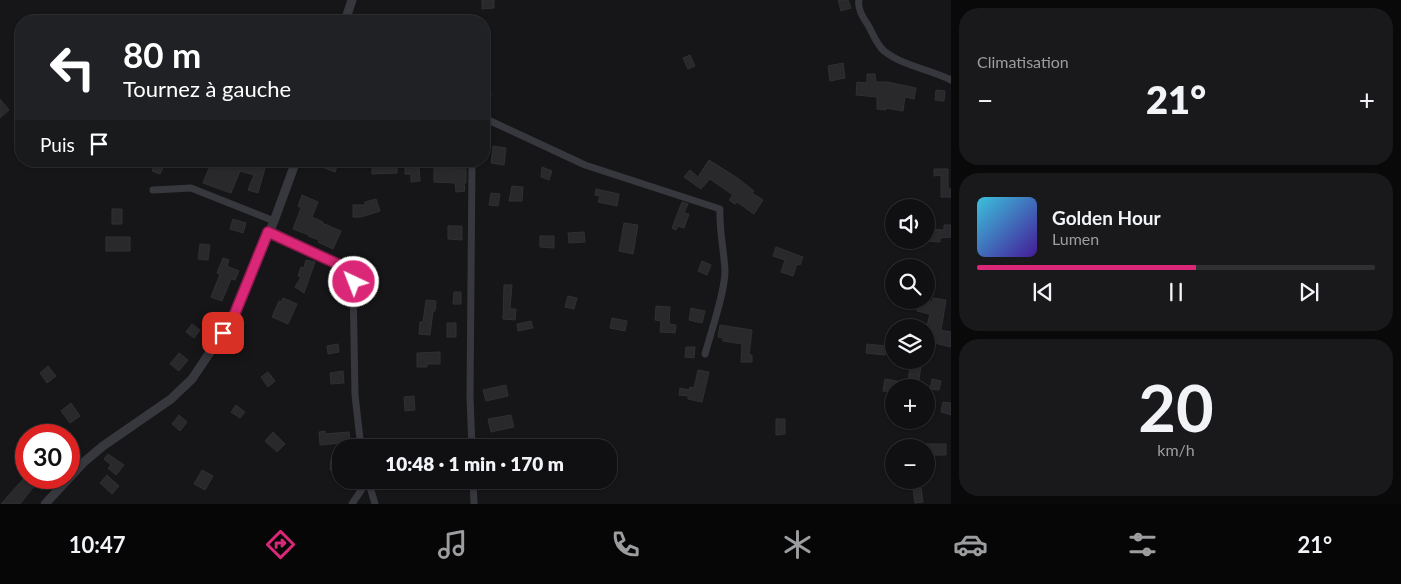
<!DOCTYPE html>
<html lang="fr">
<head>
<meta charset="utf-8">
<style>
  :root { --surface:#101012; --page:#19191b; --text:#f1f3f6; --muted:#9c9d9f; --line:#303032; --accent:#db2777 }
  body { margin:0; font-family:Lato,sans-serif; background:var(--page); color:var(--text); height:100vh; display:flex; flex-direction:column; font-size:19px; white-space:nowrap }
  * { box-sizing:border-box; margin:0 }
  p { font-size:16px; color:var(--muted) }
  .icon { flex:none; width:28px; height:28px; fill:none; stroke:currentColor; stroke-width:2; stroke-linecap:round; stroke-linejoin:round }
  .map { position:relative; flex:1; overflow:hidden }
  .sheet { display:flex; flex-direction:column; gap:8px; padding:8px; background:#09090a; width:450px }
  .sheet>* { flex:none }
  .top-card { position:absolute; left:15px; top:15px; width:475px; height:152px; border-radius:20px; box-shadow:0 1px 4px #0004,0 0 0 1px var(--line); background:#202124; color:#fff; overflow:hidden }
  .fabs { position:absolute; left:885px; top:199px; display:grid; gap:10px }
  .fabs a { display:grid; place-items:center; width:50px; height:50px; border-radius:50%; background:var(--surface); box-shadow:0 1px 4px #0004,0 0 0 1px var(--line); font-size:25px }
  .speed { position:absolute; left:15px; top:424px; display:flex; gap:10px; font-size:25px; font-weight:700; text-align:center }
  .speed>* { display:grid; place-content:center; width:65px; height:65px; border-radius:50%; background:var(--surface); box-shadow:0 1px 4px #0004,0 0 0 1px var(--line); line-height:1 }
  .speed .limit { border:8px solid #d22; background:#fff; color:#111 }
  .pin { position:absolute; display:grid; place-items:center; width:42px; height:42px; color:#fff; margin:-21px; border-radius:10px; box-shadow:0 2px 8px #0006 }
  .me { position:absolute; width:55px; margin:-28px; rotate:317deg; stroke-linejoin:round; filter:drop-shadow(0 0 4px #0008) }
  .turn { display:flex; align-items:center; gap:18px; height:105px; padding:0 25px; font-size:22px }
  .turn .icon { width:65px; height:65px; stroke-width:2.5 }
  .turn b { display:block; font-size:35px; line-height:42px }
  .then { display:flex; align-items:center; height:48px; padding:0 25px; background:#0003; gap:10px; font-size:19px }
  .big { font-size:38px; font-weight:800; line-height:1.1 }
  .sheet .tile { flex:1; display:flex; flex-direction:column; justify-content:center; gap:8px; min-width:0; padding:0 18px; border-radius:20px; background:var(--page) }
  .sheet .dial { align-items:center; gap:0 }
  .dial b { font-size:65px; line-height:1 }
  .song { display:flex; align-items:center; gap:15px }
  .cover { width:60px; height:60px; border-radius:8px; background:linear-gradient(135deg,hsl(190 70% 55%),hsl(260 70% 35%)) }
  .played { height:5px; border-radius:2px; background:linear-gradient(90deg,var(--accent) 55%,var(--line) 55%) }
  .keys { display:flex; justify-content:space-around; direction:ltr }
  .heat { display:flex; justify-content:space-between; align-items:center; font-size:28px; direction:ltr }
  .trip { position:absolute; left:332px; top:439px; width:285px; height:50px; border-radius:20px; background:var(--surface); box-shadow:0 1px 4px #0004,0 0 0 1px var(--line); font-weight:800; line-height:50px; text-align:center }
  .tab-bar { display:flex; height:80px; justify-content:space-around; align-items:center; background:#060607; color:var(--muted) }
  .tab-bar .icon { width:35px; height:35px }
  .tab-bar .current { color:var(--accent) }
  .tab-bar b { font-size:22px; color:var(--text) }
  main { display:flex; flex:1; min-height:0 }
  .map>svg:first-child { display:block }
  .building { fill:#29292c; stroke:#303034 }
  .lines { fill:none; stroke-linecap:round; stroke-linejoin:round }
  .minor { stroke:#37383d; stroke-width:7 }
  .tertiary { stroke:#37383d; stroke-width:9 }
  .route-casing { stroke:#8e194d; stroke-width:12 }
  .route { stroke:#db2777; stroke-width:9 }
</style>
</head>
<body>
<main>
<div class="map">
<svg width="951" height="504" viewBox="0 0 951 504">
  <rect width="100%" height="100%" fill="#161618"/>
  <path class="building" d="M482,0h12v8l-12,1z
    M838,0h10l3,8 -10,3z
    M690,55l5,11 -7,3 -5,-11z
    M843,63l2,15 -15,3 -2,-15z
    M867,74h8l1,8h11l29,6 -2,11 -9,-2 -2,14 -17,-3v2l-9,-1v-12l-21,-2 1,-13 10,1z
    M490,85l1,11 -7,1v-11z
    M936,90l9,1 -1,10 -9,-1z
    M0,99l9,11 -9,8z
    M493,146l13,2 -2,17 -13,-2z
    M709,160l27,17 18,14 -2,2 11,7 -9,14 -17,-12 -2,2 -6,-4 4,-5 -23,-16 -9,10 -17,-12 6,-7 8,7z
    M156,161h10l-6,13 -8,-3z
    M212,161h31l8,3 1,-3h15l-9,32 -10,-3 6,-15 -14,-4 -9,22 -28,-10z
    M324,161h15l-4,11 -13,-5z
    M389,161h8v12l-25,1v-7h17z
    M459,161h7v22h-2l1,8 -9,1 -1,-9 -21,-1v-14l25,1z
    M405,166h14l1,15 -9,1v-8h-6z
    M542,167l10,4 -3,9 -8,-3z
    M934,169h14v20h3v8h-10v-22l-7,1z
    M512,186l11,1 -1,14h-13z
    M596,189l23,5 -2,12 -19,-4 2,-6 -5,-1z
    M491,193l9,1 -2,12 -9,-1z
    M302,195l16,7 -6,15 11,5 -1,1 19,8 -8,18 -15,-7 1,-2 -11,-4 1,-1 -16,-6 8,-21 -3,-2z
    M376,199l4,12 -19,6h-8v-12h12v-3z
    M682,202l6,2 -4,9 5,1 -5,14 -6,-2 -2,4 -4,-2z
    M112,209h10v15h-10z
    M233,219l13,4 -3,10 -13,-4z
    M624,223l14,2 -5,29 -14,-3z
    M944,225h7v12l-11,1v4l-13,-1v-12l17,1z
    M448,226h14v14l-14,-1z
    M584,232l1,10 -16,1 -1,-10z
    M540,236h14v12l-14,-1z
    M106,237h24v14h-24z
    M200,244l10,1 -2,15 -10,-1z
    M776,247l27,10 -3,8 -3,-1 -4,12 -12,-4 4,-12 -12,-4z
    M223,258l6,2 -2,6 12,5 -4,9 -4,-1 -9,22 -11,-4 9,-23 -3,-1z
    M306,260l9,2 -11,31 -9,-6 6,-10 -3,-1 3,-9 3,1z
    M702,261l9,4 -4,10 -9,-4z
    M504,285h8l-2,24h6l-1,11 -12,-1z
    M454,292h7v12h-8z
    M568,296l9,2 -3,11 -9,-2z
    M283,298l14,6 -9,20 -16,-7 7,-16 2,1z
    M933,298l13,2 -5,30 10,2v15l-25,-6v-11l4,-16 -13,-3 2,-11 13,2z
    M426,300l10,1 -1,10h-2l-3,24 -11,-1 1,-12h3z
    M656,306l14,1 -1,17 7,1 -1,8 -15,-1 1,-11 -6,-1z
    M691,308l14,3 -3,12 -13,-3z
    M612,318l15,3 -2,10 -15,-3z
    M531,321l2,7 -15,3 -1,-7z
    M447,323h9v14h-9z
    M192,324l8,6 -6,8 -8,-6z
    M720,325l32,5 -3,25h3v7h-11l1,-18 -19,-3v-3l-5,-1z
    M338,344l1,8 -11,2 -1,-8z
    M867,344l19,2 -1,9 -19,-2z
    M686,347h9l-1,11 -9,-1z
    M440,352v12h-13v3h-10v-14z
    M179,353l9,7 -9,11 -9,-7z
    M910,364l11,1 -3,23h-24v4l-11,-1 2,-12 23,4z
    M48,366l8,10 -9,7 -7,-10z
    M698,370l11,2 -7,30 -14,-3v-3l-9,-1 1,-7 9,2 1,-3 4,1z
    M343,371l1,12 -13,1 -1,-11z
    M268,372l7,9 -7,6 -7,-10z
    M932,379l9,2 -2,9 -9,-1z
    M506,385l2,11 -22,5 -3,-11z
    M414,396l1,14 -10,1 -1,-14z
    M943,402l8,1v12l-10,-3z
    M71,403l9,13 -10,7 -9,-12z
    M236,405l9,7 -5,6 -9,-6z
    M179,415l8,7 -7,9 -8,-7z
    M511,415l3,12 -23,5 -3,-13z
    M776,419h9v15l-9,1z
    M325,431v3l24,-2 1,10 -30,3 -1,-13z
    M273,432l12,12 -8,8 -12,-11z
    M926,444h20v11h-12v2h-8z
    M108,454l16,11 -8,10 -8,-7 3,-3 -7,-6z
    M331,458l10,1v12l-11,-1z
    M202,470l11,6 -8,14 -11,-6z
    M107,475l12,11 -7,8 -12,-11z
    M24,478h23l-8,8 -3,-2 -16,20h-19z
    M921,488l2,14 -8,1 -2,-14z"/>
  <g class="lines">
    <path class="minor" d="M859,0c-2,8 4,18 9,25 4,7 9,20 16,26 19,15 45,18 67,29
      M484,118l101,47 135,44c-1,21 4,41 5,62 0,21 -14,61 -20,83
      M153,190l38,-2 83,33
      M268,233l74,33 11,16 2,113 6,53
      M472,448l-2,-51 2,-236
      M368,480l7,24
      M473,480l1,24
      M352,504l16,-24"/>
    <path class="tertiary" d="M345,21l7,-21
      M45,504l39,-42 19,-16 68,-47 21,-20 41,-61 41,-97 22,-60"/>
  </g>
  <g class="lines">
    <g class="route-casing">
      <path id="route" d="M223,333l10,-15 35,-86 74,34 12,16"/>
    </g>
    <use href="#route" class="route"/>
  </g>
</svg>
<div class="fabs">
<a><svg class="icon" aria-label="sound" viewBox="0 0 24 24"><path d="M4 9h4l5-4v14l-5-4H4zM17 9q2 3 0 6"/></svg></a>
<a><svg class="icon" aria-label="search" viewBox="0 0 24 24"><circle cx="10" cy="10" r="6"/><path d="M15 15l6 6"/></svg></a>
<a><svg class="icon" aria-label="layers" viewBox="0 0 24 24"><path d="M12 4l9 5-9 5-9-5zM3 14l9 5 9-5"/></svg></a>
<a>+</a>
<a>−</a>
</div>
<div class="speed"><div class="limit">30</div></div>
<div class="pin" style="left:223px;top:333px;background:#d93025"><svg class="icon" aria-label="arrive" viewBox="0 0 24 24"><path d="M6 21V4h12l-3 4 3 4H6"/></svg></div>
<svg class="me" style="left:354px;top:282px" viewBox="-20 -20 40 40"><circle r="17" fill="#db2777" stroke="#fff" stroke-width="3"/><path d="M0-11L8 9 0 5-8 9z" fill="#fff"/></svg>
<div class="trip">10:48 · 1 min · 170 m</div>
<div class="top-card">
<div class="turn"><svg class="icon" aria-label="left" viewBox="0 0 24 24"><path d="M17 20v-9H6M10 6l-5 5 5 5"/></svg><div><b>80 m</b>Tournez à gauche</div></div>
<div class="then">Puis<svg class="icon" aria-label="arrive" viewBox="0 0 24 24"><path d="M6 21V4h12l-3 4 3 4H6"/></svg></div>
</div>
</div>
<section class="sheet">
<div class="tile"><p>Climatisation</p>
<div class="heat"><a>−</a><b class="big">21°</b><a>+</a></div>
</div>
<div class="tile">
<div class="song"><i class="cover"></i><div><b>Golden Hour</b><p>Lumen</p></div></div>
<div class="played"></div>
<div class="keys"><svg class="icon" aria-label="previous" viewBox="0 0 24 24"><path d="M18 5L8 12l10 7zM5 5v14"/></svg><svg class="icon" aria-label="pause" viewBox="0 0 24 24"><path d="M8 5v14M16 5v14"/></svg><svg class="icon" aria-label="next" viewBox="0 0 24 24"><path d="M6 5l10 7-10 7zM19 5v14"/></svg></div>
</div>
<div class="tile dial"><b>20</b><p>km/h</p></div>
</section>
</main>
<nav class="tab-bar">
<b>10:47</b>
<svg class="icon current" aria-label="directions" viewBox="0 0 24 24"><path d="M12 3l9 9-9 9-9-9zM9 14v-3h6M13 9l2 2-2 2"/></svg>
<svg class="icon" aria-label="music" viewBox="0 0 24 24"><path d="M9 18V5l10-2v13"/><circle cx="6" cy="18" r="3"/><circle cx="16" cy="16" r="3"/></svg>
<svg class="icon" aria-label="phone" viewBox="0 0 24 24"><path d="M5 4h4l2 5-3 2q2 4 5 5l2-3 5 2v4C11 20 4 13 5 4z"/></svg>
<svg class="icon" aria-label="climate" viewBox="0 0 24 24"><path d="M12 3v18M4 7l16 10M4 17L20 7"/></svg>
<svg class="icon" aria-label="car" viewBox="0 0 24 24"><path d="M5 17H2v-5l4-1 3-4h7l3 4 3 1v5h-3M9 17h6M6 11h13"/><circle cx="7" cy="17" r="2"/><circle cx="17" cy="17" r="2"/></svg>
<svg class="icon" aria-label="filters" viewBox="0 0 24 24"><path d="M4 7h16M4 17h16"/><circle cx="9" cy="7" r="2"/><circle cx="15" cy="17" r="2"/></svg>
<b>21°</b>
</nav>
</body>
</html>
